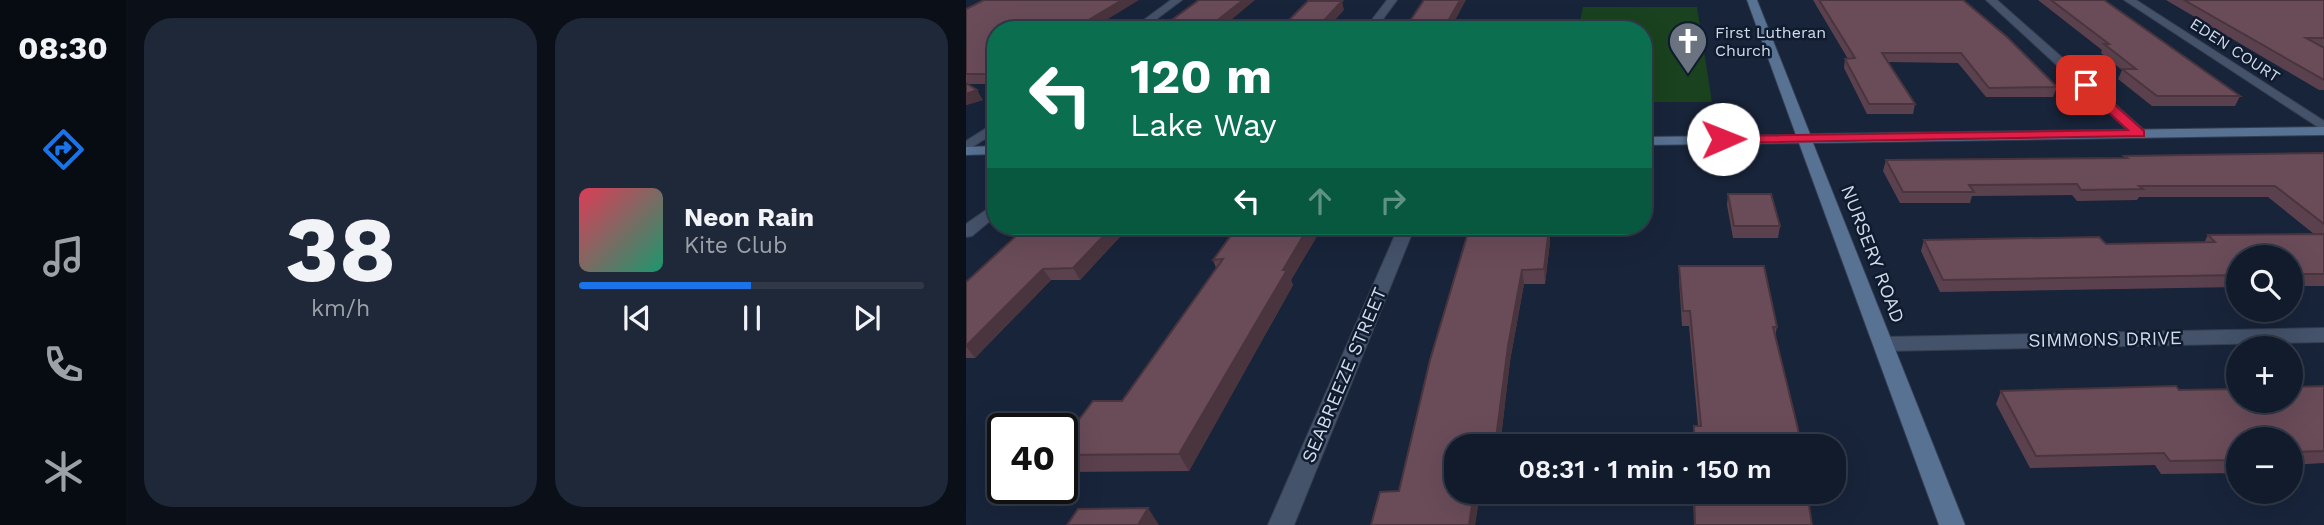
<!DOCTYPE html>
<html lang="en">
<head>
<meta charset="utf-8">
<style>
  :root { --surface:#121b2c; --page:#1f2838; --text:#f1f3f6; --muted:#9ca1a9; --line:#313948; --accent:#1a73e8 }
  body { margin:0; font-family:"Work Sans",sans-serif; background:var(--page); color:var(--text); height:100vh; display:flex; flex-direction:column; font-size:26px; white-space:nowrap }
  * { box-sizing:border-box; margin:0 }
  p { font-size:23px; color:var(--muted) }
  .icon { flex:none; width:38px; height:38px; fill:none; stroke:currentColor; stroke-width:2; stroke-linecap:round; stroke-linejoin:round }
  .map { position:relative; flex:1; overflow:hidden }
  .drawer { display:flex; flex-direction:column; gap:18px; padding:18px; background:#0a0f18; width:840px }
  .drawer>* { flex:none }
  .guide { position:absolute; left:21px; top:21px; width:665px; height:214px; border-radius:28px; box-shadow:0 7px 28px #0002,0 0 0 2px var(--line); background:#0b6e4f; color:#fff; overflow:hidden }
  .fabs { position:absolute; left:1260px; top:245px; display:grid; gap:14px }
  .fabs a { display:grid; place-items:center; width:77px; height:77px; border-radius:50%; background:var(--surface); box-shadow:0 7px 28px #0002,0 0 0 2px var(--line); font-size:35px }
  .speed { position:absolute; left:21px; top:413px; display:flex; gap:14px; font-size:35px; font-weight:700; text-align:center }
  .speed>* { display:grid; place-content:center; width:91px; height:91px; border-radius:50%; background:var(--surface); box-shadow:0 7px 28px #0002,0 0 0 2px var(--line); line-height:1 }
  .speed .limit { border:4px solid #111; border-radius:10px; background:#fff; color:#111 }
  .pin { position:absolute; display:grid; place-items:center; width:60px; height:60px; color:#fff; margin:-30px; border-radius:14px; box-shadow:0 4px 10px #0006 }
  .me { position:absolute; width:77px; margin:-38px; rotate:89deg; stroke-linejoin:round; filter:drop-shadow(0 0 5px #0008) }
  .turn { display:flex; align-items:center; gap:24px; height:147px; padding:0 28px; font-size:32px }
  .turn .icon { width:91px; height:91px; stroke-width:2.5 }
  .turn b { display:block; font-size:49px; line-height:60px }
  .lanes { display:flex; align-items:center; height:66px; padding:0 28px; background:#0003; justify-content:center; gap:35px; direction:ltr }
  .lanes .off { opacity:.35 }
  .drawer .widget { flex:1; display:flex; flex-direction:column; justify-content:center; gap:10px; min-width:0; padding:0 24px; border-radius:28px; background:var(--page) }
  .drawer .dial { align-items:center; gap:0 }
  .dial b { font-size:91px; line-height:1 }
  .song { display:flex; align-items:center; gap:21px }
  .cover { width:84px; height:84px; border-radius:10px; background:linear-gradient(135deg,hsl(350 70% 55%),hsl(160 70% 35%)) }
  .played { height:7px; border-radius:4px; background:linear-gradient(90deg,var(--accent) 50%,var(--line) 50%) }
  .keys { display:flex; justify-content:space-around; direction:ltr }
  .drawer .tiles { flex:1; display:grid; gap:18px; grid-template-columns:repeat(2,1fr) }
  .trip { position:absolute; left:478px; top:434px; width:402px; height:70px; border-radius:28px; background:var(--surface); box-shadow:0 7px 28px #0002,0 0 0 2px var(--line); font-weight:600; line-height:70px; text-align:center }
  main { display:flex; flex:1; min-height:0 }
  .tab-bar { display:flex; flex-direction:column; width:126px; justify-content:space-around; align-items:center; background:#070b12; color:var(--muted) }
  .tab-bar .icon { width:49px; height:49px }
  .tab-bar .selected { color:var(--accent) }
  .tab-bar b { font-size:32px; color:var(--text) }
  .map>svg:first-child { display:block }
  .green { fill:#1a421e }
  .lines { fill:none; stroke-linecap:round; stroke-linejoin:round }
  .street-casing { stroke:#353e50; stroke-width:2 }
  .secondary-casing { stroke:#353e50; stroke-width:2 }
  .street { fill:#44526a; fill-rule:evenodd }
  .secondary { fill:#577293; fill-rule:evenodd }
  .wall { fill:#5b414d }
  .shaded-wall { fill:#4a353e }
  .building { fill:#6a4c59; stroke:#4a353e; stroke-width:2 }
  .route { fill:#e11d48; stroke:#92132f; stroke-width:2 }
  .labels { text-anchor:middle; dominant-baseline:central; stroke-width:5; stroke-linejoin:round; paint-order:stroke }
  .far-poi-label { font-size:16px; fill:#d2dbea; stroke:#0f1b2f; text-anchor:start }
  .far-street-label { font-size:16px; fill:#d2dbea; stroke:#0f1b2f }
  .street-label { font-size:19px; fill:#d2dbea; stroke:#0f1b2f }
</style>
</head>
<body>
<main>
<nav class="tab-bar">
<b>08:30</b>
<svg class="icon selected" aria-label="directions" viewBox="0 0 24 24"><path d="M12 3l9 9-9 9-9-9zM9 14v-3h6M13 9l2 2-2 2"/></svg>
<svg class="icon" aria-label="music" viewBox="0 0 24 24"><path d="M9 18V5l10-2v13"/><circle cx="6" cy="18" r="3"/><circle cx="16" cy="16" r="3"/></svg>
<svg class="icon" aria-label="phone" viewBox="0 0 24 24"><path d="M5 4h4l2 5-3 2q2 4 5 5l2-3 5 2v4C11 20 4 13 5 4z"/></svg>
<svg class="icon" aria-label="climate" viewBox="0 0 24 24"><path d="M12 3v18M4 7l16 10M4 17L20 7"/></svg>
</nav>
<section class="drawer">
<div class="tiles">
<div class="widget dial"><b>38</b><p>km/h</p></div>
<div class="widget">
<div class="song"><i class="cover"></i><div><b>Neon Rain</b><p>Kite Club</p></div></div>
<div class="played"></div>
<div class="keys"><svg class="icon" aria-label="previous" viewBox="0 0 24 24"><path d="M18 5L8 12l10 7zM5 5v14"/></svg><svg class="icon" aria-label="pause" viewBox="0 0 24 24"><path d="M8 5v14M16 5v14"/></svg><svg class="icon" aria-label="next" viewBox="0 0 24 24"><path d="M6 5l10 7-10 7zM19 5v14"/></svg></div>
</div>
</div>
</section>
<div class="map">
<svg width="1358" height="525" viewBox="0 0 1358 525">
  <rect width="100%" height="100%" fill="#18243a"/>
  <path class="green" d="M617,7h114l15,95h-69v-72h-65z"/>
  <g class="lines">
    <g class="street-casing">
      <path id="street" d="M205,0h11l-40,30h-12z
        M421,0h10l-22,30h-11z
        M1020,0h11l147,130v6h-10z
        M1158,0h12l188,121v10z
        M30,122v10l-30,19v-10z
        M30,203v13l-24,20 -6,1v-13z
        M433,226h16l-121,299h-26z
        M1358,328v14l-439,9 -7,-2 -3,-5 3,-5 7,-2z"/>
    </g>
    <g class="secondary-casing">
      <path id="secondary" d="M781,0h10l53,134 514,-7v8l-511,8 152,382h-26l-140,-382 -156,2v-8l153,-2z
        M30,146v8l-30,1v-8z"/>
    </g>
    <use href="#street" class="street"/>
    <use href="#secondary" class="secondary"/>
  </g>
  <path class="wall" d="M847,0h150l94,87 -4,10h-67l-28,-34 -70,-1 27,42 -2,10h-46l-23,-46 1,-9h3z
    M1072,0h66l136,96 -5,10h-83l-34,-27 4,-9 -21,-17 1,-3z
    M1200,0h158v47h-2l2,1v42h-5z
    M0,9l30,21v54h-28l15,16 -17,5z
    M1358,153v133h-33v-29h-53v30l-298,5 -19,-41 3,-11 182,4 98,-1 4,-8 106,-1 -46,-37h-129l-2,3 -60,1 -5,-6 -100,1 -2,7h-70l-17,-32 3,-11 238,-2v-2z
    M762,194l52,32 -2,12h-45l-6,-33z
    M164,226l-50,54h-29l-76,78h-9v-76z
    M272,226h85l-32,54 2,5 -104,186 -124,1 -3,-4v-26l60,-41 94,-133 -3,-8z
    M504,226h62l-1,2h18l1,14 -5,42h-21l-14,77 -10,85h-44l24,46 -5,33h-104l28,-34z
    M713,266l98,61 -2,9 25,110h-107l1,-20h4l-9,-100h-7l-3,-46z
    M1358,386v77l-33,2v-26h-53v34l-77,1 -6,-9 -125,3 -34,-64 5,-13 178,-1z
    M727,492h114l5,33h-118z"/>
  <path class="shaded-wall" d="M156,0h17l-49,30h-18z
    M277,0h12l-36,30h-14z
    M494,0h6l-16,30h-7z
    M376,1l2,9 -18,20h-11z
    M11,90l6,10 -17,5v-11z
    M147,226h17l-50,54 -7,-12z
    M343,226h14l-32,54 2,5 -104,186 -10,-17 104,-184z
    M583,228l1,14 -5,42 -1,-15z
    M77,269l8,11 -76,78 -9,-12z
    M556,270l2,14 -14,77 -10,85h-5l13,-100z
    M508,492h6l-5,33h-6z
    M182,508l11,17h-21z"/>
  <path class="building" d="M18,0h138l-50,30h-76v44h-30v-65z
    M233,0h44l-38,30h-47z
    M458,0h36l-17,30h-39z
    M853,0h144l44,37 50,50 -68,1 -28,-35h-79l33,51h-46l-24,-45 10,-1z
    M1085,0h53l136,96h-83l-35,-27h14l-32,-25h5z
    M1218,0h140v38h-18l18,10v32z
    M342,1h34l-27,29h-36z
    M0,83l11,7 -11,4z
    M1358,153v71l-49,-38h-136l4,3 -62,1 -4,-6 -108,1 5,7h-71l-17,-32 241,-2 -3,-2z
    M762,194h43l9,32h-46z
    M61,226h86l-40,42 -30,1 -77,77v-64z
    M272,226h71l-26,44h4l-108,184 -117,1v-13l31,-41h29l101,-142 -10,1z
    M504,226h57v2h22l-5,41 -22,1 -14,76 -13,100h-39v46h18l-5,33h-98l9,-33 19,-1 31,-131z
    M1358,234v40h-33v-17h-53v18l-295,5 -19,-40 175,-3 7,7 109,-2 -7,-7z
    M713,266h85l13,61h-4l25,102 2,17h-106v-20h7l-11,-115h-7z
    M1210,386l3,4 59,-1v12h53v-14l33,-1v65l-33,1v-13h-53v21l-68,1 -6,-8 -128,3 -35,-65z
    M728,492h113l5,33h-117z
    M182,508l-10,17h-71l11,-16z"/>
  <path class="route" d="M1116,83h8l54,48v5l-421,7 -6,-4 6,-3 405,-6 -46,-42z"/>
  <defs>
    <g id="church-pin" transform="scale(2.0125)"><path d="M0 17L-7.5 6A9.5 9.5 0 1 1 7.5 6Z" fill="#6b7280" stroke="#0f1b2f"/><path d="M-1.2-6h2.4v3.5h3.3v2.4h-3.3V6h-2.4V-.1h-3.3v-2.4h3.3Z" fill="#fff"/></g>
  </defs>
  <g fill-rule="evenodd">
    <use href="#church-pin" x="722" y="41"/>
  </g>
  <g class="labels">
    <g class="far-poi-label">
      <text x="749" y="32">First Lutheran<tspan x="749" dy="18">Church</tspan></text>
    </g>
    <g class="far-street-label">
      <text transform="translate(1269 50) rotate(33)">EDEN COURT</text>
    </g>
    <g class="street-label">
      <text transform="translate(907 254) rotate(69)">NURSERY ROAD</text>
      <text transform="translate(1139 339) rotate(-1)">SIMMONS DRIVE</text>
      <text transform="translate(378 375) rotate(-67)">SEABREEZE STREET</text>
    </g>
  </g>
</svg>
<div class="fabs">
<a><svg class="icon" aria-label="search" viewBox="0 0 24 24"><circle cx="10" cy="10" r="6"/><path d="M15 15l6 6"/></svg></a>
<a>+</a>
<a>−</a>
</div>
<div class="speed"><div class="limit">40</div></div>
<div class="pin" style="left:1120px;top:85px;background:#d93025"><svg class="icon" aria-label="arrive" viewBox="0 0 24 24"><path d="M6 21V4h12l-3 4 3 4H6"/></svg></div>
<svg class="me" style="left:757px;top:139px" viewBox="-20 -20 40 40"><circle r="19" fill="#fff"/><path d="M0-13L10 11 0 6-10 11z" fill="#e11d48"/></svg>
<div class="trip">08:31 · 1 min · 150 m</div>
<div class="guide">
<div class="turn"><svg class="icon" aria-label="left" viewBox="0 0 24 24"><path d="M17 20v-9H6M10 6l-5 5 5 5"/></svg><div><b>120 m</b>Lake Way</div></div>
<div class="lanes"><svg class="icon" aria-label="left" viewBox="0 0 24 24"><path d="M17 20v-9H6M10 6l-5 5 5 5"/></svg><svg class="icon off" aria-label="ahead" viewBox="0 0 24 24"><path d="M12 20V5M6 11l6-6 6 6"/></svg><svg class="icon off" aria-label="right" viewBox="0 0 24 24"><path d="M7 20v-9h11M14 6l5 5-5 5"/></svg></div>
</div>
</div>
</main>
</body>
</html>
